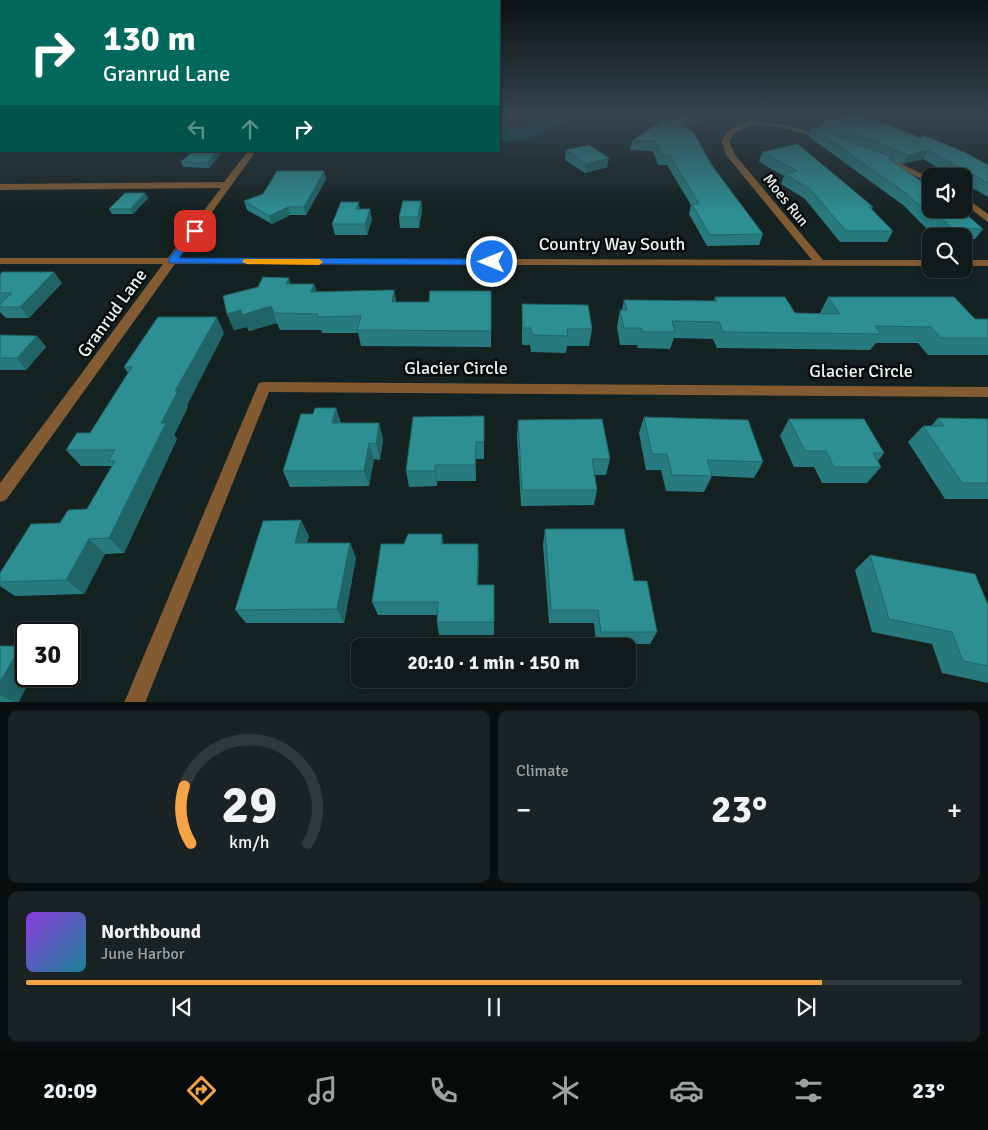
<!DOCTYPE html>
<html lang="en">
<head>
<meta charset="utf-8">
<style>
  :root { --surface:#101a1a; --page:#192323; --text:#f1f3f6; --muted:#9ca1a2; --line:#303839; --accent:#f5a345 }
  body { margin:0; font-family:Signika,sans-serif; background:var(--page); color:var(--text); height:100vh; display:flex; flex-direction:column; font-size:19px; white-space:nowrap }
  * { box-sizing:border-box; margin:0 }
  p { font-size:16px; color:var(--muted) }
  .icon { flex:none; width:28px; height:28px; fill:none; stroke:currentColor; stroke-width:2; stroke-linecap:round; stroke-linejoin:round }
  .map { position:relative; height:702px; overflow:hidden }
  .details { display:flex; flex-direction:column; gap:8px; padding:8px; background:#090e0e; flex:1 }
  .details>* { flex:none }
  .hud { position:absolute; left:0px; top:0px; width:500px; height:152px; box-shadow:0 2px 8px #0003,0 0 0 1px var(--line); background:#00695c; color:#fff; overflow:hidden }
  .tools { position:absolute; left:922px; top:168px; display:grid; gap:10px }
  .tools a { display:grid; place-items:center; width:50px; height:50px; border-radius:10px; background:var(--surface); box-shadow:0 2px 8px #0003,0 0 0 1px var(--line); font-size:25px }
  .speed { position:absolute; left:15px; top:622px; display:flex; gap:10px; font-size:25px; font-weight:700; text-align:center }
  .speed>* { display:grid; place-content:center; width:65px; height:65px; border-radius:50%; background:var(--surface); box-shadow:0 2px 8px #0003,0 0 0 1px var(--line); line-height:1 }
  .speed .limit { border:2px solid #111; border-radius:8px; background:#fff; color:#111 }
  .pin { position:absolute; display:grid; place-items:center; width:42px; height:42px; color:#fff; margin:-21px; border-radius:10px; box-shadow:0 2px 8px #0006 }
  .me { position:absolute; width:55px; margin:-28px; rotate:270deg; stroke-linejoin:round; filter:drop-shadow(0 0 4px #0008) }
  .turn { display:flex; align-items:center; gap:18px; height:105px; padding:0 20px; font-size:22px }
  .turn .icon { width:65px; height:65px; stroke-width:2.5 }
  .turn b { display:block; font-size:35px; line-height:42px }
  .lanes { display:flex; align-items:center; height:48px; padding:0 20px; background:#0003; justify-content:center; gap:25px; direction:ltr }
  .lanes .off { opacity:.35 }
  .big { font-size:38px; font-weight:800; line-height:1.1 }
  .details .tile { flex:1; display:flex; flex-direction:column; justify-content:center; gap:8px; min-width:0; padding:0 18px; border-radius:10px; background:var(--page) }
  .details .dial { align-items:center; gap:0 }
  .dial svg { height:130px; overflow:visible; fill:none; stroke:var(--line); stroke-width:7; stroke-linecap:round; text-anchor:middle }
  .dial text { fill:var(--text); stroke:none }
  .song { display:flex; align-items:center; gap:15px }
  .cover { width:60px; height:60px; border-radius:8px; background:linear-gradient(135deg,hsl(270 70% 55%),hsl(190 70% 35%)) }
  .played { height:5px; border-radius:2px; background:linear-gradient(90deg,var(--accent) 85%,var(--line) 85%) }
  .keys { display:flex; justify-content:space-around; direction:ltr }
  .heat { display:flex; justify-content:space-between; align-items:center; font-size:28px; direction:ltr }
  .details .tiles { flex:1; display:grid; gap:8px; grid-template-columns:1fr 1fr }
  .tile:last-child { grid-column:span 2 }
  .trip { position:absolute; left:351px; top:638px; width:285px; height:50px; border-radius:10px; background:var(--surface); box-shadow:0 2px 8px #0003,0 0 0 1px var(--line); font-weight:800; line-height:50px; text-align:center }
  .tab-bar { display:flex; height:80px; justify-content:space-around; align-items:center; background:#060a0a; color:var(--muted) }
  .tab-bar .icon { width:35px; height:35px }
  .tab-bar .on { color:var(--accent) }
  .tab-bar b { font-size:22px; color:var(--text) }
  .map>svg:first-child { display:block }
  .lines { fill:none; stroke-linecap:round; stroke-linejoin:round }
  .river { fill:#004e50; fill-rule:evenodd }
  .minor { fill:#825b32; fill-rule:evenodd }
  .wall { fill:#277b7e }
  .shaded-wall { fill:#206466 }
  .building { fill:#2d8f92; stroke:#206466 }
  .route { fill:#1a73e8; stroke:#114b97 }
  .slow { fill:#f59e0b }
  .labels { text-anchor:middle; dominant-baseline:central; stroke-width:5; stroke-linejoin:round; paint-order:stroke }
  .far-street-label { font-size:15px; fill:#ebf4f4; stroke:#050a0a }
  .street-label { font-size:18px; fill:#ebf4f4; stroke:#050a0a }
</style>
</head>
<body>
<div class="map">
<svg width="988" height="703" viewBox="0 0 988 703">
  <rect width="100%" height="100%" fill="#152222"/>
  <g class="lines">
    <path class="river" d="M548,115h25l-3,4 -40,20 -31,3v-12l19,-2z"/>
    <path class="minor" d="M750,121l41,5 38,12 -4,2c-27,-7 -79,-30 -96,1l6,14 88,105h108v6l-756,-2 -169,236 -6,2v-19l163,-219h-163v-6h168l53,-70 -221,2v-6l224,-2 24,-31h8l-77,107 633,2 -85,-104 -6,-15c8,-13 15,-17 29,-20z
      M876,155h6l49,23v5l-55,-24z
      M964,197l24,17v8l-24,-18z
      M964,260h24v6h-24z
      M264,382l724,5v10l-719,-5 -124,311h-21l133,-316 2,-4z"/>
  </g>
  <path class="wall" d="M646,115h60l-21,13 78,106 -4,11 -52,1 -18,-32 2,-9 -24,-40h-9l-5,-14 -23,-1 2,-9 29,-19 -16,-6z
    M820,123l168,42v32l-24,-14v-7h-12l-29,-17 -21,5 -8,-3 -1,1 90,67 -8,10h-11v-3h-22l-7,-7h-8l-24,-24 -95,-69 4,-9 6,2z
    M566,150l41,17 -22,6 -20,-13z
    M193,151h30l-14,17 -26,-1 -2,-5z
    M762,152l111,55 -1,2 21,22 -6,11h-47l-35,-43 -24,-15 3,-8 -25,-14z
    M326,179l-20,36h-16l-18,9 -25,-14 -3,-9z
    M145,193l3,5 -15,16h-21l-3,-5z
    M421,201l1,10 -3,17h-19l-1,-11z
    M360,209l12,10 -5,16h-32l-3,-11z
    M0,275l62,8 -33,35h-23l-6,-6z
    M291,284h23l2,8 78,-2 2,12h33l62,-11v56l-130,-1 -3,-13h-36l-1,-3h-41l-3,-7 -28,8 -2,-4 -13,3 -7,-16z
    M715,297l80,16 25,1v-1l8,-16 147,22h13v36h-60l-10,-12h-42l-6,7 -153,-2 -4,-9 -39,-1 -4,11 -32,-1 -1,-3h-17l-3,-18 3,-17h2l2,-10 90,1z
    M522,304l70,25 -3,17h-22l-1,7 -35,-1 -1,-7h-8z
    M224,333l-37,72 1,2 -14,28 3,4 -53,114 -19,1 -21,40 -69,2 -15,-10v-4l60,-59 27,-14 25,-43h-31l-15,-16 24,-17 38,-60 -4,-6z
    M0,335l37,1 9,11 -20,23h-26z
    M336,408l5,15h38l4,17 -3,20 -6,-1 -5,27 -79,1 -7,-16 30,-57z
    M484,416v43h-8v22h-39v5l-28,1 -3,-16z
    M644,417l119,45 -9,16 -42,-2 -8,16 -38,-1 -5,-21h-15l-7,-37z
    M938,418l50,1v80h-43l-37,-57 15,-16h8z
    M789,419l95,34 -6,8 3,6 -14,16h-45l-8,-16h-20l-14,-31z
    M518,420l92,39 -4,16h-11l2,15 -3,15 -73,1 -4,-69z
    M545,529l89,52 23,51 -7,12h-54l-2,-21h-45l-6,-78z
    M442,534l1,10h35v41h16v50h-55l-2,-13v-7h-59l-6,-13 32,-58z
    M309,536l-2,7h43l6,15 -12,65h-98l-11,-13z
    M870,555l118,50v78l-46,-10 -10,-29 -60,-12 -17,-62z
    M0,646h21l5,3v27h6l-14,27 -18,-1z"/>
  <path class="shaded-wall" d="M695,115h11l-24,15 2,-8z
    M928,150l-5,9 -21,5 6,-9z
    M217,151h6l-14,17 -2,-5z
    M609,158l-2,9 -22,6 1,-9z
    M324,171l2,8 -20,36 -2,-8z
    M145,193l3,5 -15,16 -3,-5z
    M421,201l1,10 -3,17 -1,-11z
    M359,202l1,10 -4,-3z
    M288,207l2,8 -18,9 -3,-8z
    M370,209l2,10 -5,16 -2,-11z
    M54,272l8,11 -33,35 -9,-11z
    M289,278l5,16 -8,-10z
    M314,284l5,16 -8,-8z
    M394,290l3,17 -5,-5z
    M271,306l6,17 -28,8 -2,-4 -13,3 -7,-16 14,-4z
    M217,317l7,16 -37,72 1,2 -14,28 3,4 -53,114 -15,-15 66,-147z
    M37,336l9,11 -20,23 -9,-12z
    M336,408l5,17 -9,-2z
    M379,423l4,17 -3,20 -4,-16z
    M476,442v39l-1,-16z
    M369,443l5,16 -5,27 -5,-15z
    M435,465l2,16v5l-2,-15z
    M301,520l8,16 -6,22 -8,-15z
    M89,539l16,15 -21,40 -18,-14z
    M350,543l6,15 -12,65 -7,-14z
    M478,544l1,14 -1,40 -1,-13z
    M21,646l5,3v27h6l-14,27h-2l-16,-8v-13z"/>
  <path class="building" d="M665,115h30l-11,7z
    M851,115h10l60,23 2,-3 41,17 24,13v18l-60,-33 -20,5 -70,-28 -18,-4z
    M660,122l33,9 19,35 51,68 -53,1 -18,-31h7l-29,-49h-9l-6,-14h-23z
    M812,127l83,31 -6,1 42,29v21h29l23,20 -31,-1 -11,-10h-8l-25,-23z
    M798,144l75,63h-4l24,24h-47l-36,-42 -25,-15 12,-3 -35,-19z
    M589,145l20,13 -23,6 -20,-14z
    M193,151h24l-10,12 -26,-1z
    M277,171h47l-20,36h-16l-19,9 -25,-15 19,-7z
    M125,193h20l-15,16h-21z
    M403,201h18l-3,16h-19z
    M341,202h18l-3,7h14l-5,15h-33z
    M2,272h52l-34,35h-20v-3l12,-11h-12v-18z
    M263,277l26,1 -3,6h28l-3,8 83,-2 -2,12h37l1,-11h61v40l-134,-1 4,-14 -44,1 1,-3 -44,-1 -3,-7 -29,9 -1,-5 -14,4 -4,-18 35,-9z
    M715,297h70l10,16 45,1 -12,-17h126l21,22h13v19h-47l-10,-11 -56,-1 6,8 -158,-2 -4,-10 -47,-1 3,11h-33l-1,-4h-17l-4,-18h7l-3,-10 93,1z
    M522,304l66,1 4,24h-25l1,7 -36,-1 -1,-7h-8z
    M158,317h59l-42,74h3l-17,32h5l-57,115 -20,1 -23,41 -66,2v-9l31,-49 29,-1 8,-13 19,-1 28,-48h-7l7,-11h-49l11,-17h13l42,-66h-8z
    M0,335l37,1 -20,22h-17z
    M315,408h21l-4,15h47l-3,21 -7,-1 -5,28h-81l18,-57h12z
    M484,416v26h-8l-1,23h-40v6h-29l7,-54z
    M644,417l104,3 15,42 -56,-2 5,16 -40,-1 -5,-21h-15z
    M938,418l50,1v64h-26l-39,-57h21z
    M602,419l8,40h-18l5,31h-75l-4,-70z
    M789,419h75l20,34h-11l8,14h-47l-8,-16h-21z
    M301,520l-6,23h55l-13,66 -102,1 28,-89z
    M545,529h79l10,52h13l10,51h-56l-3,-22h-47z
    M408,534h34l-1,10h37l-1,41h17v37h-57l1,-20h-66l9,-58h23z
    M870,555l105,19 13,31v61l-25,-5 -11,-29 -63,-13z
    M0,646h21l-21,36z"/>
  <linearGradient id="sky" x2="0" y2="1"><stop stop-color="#0c1313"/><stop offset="0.54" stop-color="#35444f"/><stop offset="1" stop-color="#35444f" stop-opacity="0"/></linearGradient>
  <rect width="988" height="213" fill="url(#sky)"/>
  <path class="route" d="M195,228l4,3 -20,27 313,1 5,3 -5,3 -323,-2v-4l23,-30z"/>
  <path class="slow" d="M244,259h75l4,3 -4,3 -72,-1 -5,-2z"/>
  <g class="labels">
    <g class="far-street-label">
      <text transform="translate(786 200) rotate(51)">Moes Run</text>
    </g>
    <g class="street-label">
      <text x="612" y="244">Country Way South</text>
      <text transform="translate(112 313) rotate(-54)">Granrud Lane</text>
      <text x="456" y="368">Glacier Circle</text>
      <text x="861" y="371">Glacier Circle</text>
    </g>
  </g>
</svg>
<div class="tools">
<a><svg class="icon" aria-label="sound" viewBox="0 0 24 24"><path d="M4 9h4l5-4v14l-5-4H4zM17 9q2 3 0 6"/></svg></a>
<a><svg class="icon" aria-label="search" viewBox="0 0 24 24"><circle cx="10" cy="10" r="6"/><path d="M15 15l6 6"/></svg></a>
</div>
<div class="speed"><div class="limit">30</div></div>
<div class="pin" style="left:195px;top:231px;background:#d93025"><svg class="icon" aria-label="arrive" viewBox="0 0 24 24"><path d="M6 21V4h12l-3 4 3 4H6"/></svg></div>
<svg class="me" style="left:492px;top:262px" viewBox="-20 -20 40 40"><circle r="17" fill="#1a73e8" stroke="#fff" stroke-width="3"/><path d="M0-11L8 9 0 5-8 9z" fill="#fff"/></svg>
<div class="trip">20:10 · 1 min · 150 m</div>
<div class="hud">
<div class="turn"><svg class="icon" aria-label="right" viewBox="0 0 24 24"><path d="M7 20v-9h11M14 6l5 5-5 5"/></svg><div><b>130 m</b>Granrud Lane</div></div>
<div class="lanes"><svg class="icon off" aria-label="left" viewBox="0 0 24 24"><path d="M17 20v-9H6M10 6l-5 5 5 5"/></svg><svg class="icon off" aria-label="ahead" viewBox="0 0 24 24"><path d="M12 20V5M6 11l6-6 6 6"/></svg><svg class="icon" aria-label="right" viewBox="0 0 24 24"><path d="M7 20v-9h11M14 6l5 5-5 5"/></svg></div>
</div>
</div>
<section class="details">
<div class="tiles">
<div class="tile dial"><svg viewBox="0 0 100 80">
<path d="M14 69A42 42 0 1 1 86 69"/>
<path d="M14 69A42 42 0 0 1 10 34" stroke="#f5a345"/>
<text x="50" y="56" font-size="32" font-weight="700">29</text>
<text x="50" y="72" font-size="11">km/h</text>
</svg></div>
<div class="tile"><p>Climate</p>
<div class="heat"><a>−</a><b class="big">23°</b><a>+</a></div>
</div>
<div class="tile">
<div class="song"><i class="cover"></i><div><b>Northbound</b><p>June Harbor</p></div></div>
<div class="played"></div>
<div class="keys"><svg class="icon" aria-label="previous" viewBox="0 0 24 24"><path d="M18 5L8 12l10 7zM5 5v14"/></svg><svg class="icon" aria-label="pause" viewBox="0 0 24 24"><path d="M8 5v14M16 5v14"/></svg><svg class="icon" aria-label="next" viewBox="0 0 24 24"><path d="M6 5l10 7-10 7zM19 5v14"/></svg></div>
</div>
</div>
</section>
<nav class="tab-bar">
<b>20:09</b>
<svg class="icon on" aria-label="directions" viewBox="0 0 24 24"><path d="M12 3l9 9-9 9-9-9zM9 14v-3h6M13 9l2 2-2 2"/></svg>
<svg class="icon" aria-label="music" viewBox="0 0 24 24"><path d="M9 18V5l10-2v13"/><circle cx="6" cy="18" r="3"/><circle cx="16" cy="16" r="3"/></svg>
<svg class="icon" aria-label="phone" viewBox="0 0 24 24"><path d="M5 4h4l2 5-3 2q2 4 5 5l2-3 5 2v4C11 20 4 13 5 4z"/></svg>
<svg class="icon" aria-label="climate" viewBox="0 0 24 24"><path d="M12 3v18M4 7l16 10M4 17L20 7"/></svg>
<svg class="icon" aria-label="car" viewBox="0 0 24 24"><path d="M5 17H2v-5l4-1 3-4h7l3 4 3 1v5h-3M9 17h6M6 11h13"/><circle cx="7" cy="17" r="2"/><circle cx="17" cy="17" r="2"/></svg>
<svg class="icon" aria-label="filters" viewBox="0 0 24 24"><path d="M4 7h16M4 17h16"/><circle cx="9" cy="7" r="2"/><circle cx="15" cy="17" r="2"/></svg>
<b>23°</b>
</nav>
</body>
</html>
